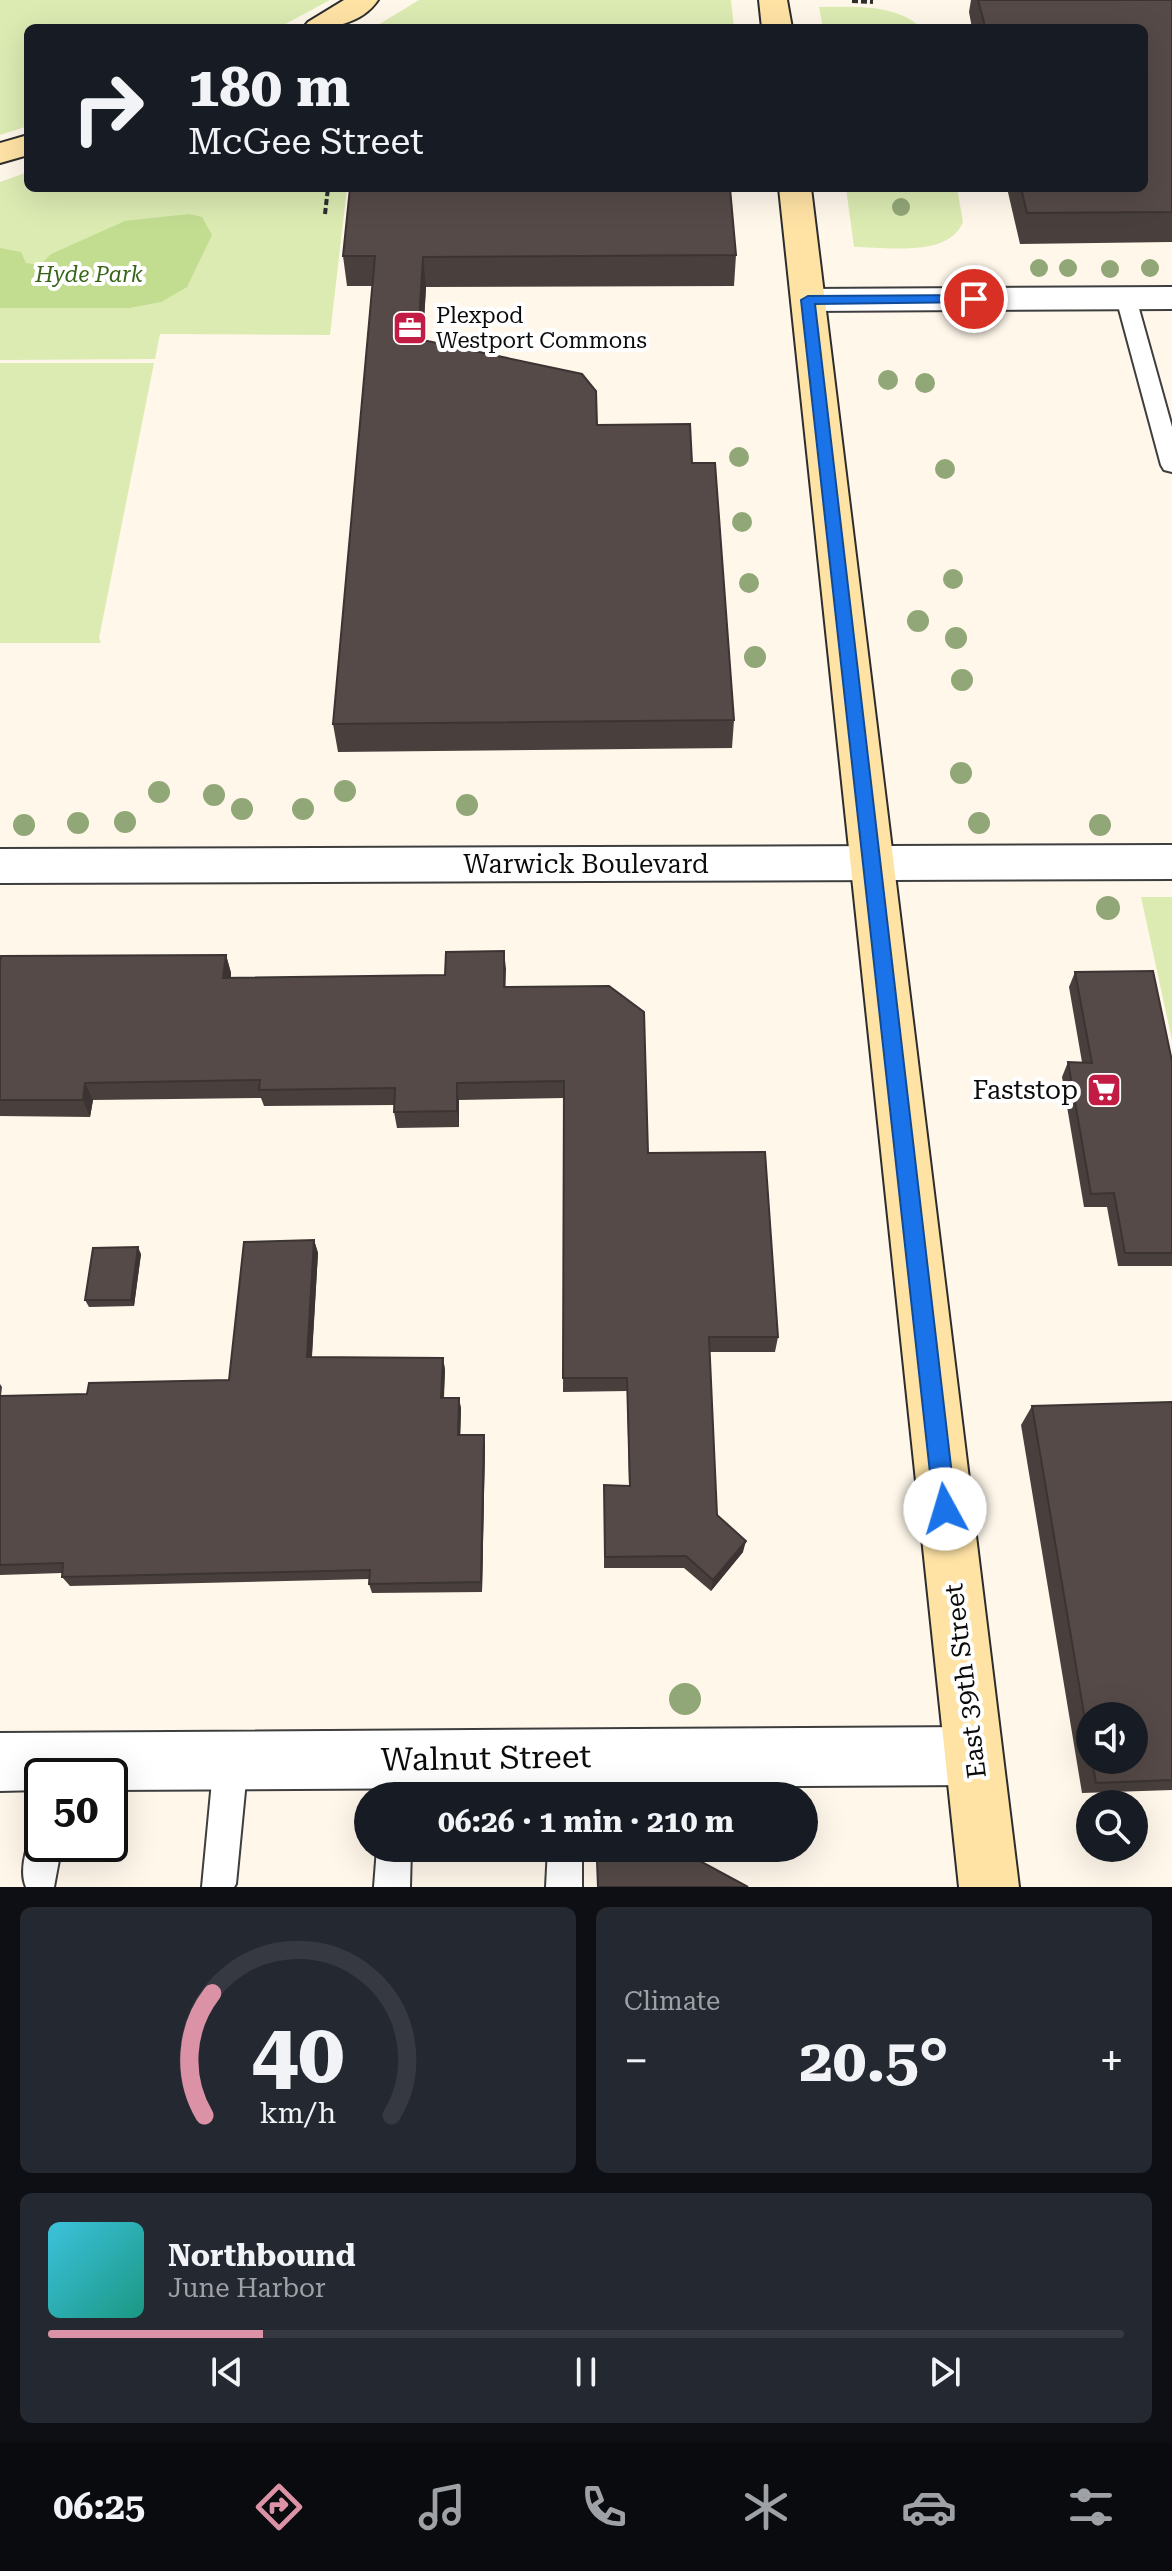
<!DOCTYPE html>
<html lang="en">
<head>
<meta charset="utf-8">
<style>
  :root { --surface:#171b24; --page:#242831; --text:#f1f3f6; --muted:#9ea1a6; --line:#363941; --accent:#dc92a6 }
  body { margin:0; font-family:"Roboto Serif",serif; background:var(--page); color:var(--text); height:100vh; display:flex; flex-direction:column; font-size:30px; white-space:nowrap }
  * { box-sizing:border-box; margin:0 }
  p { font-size:26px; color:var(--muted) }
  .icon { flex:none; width:44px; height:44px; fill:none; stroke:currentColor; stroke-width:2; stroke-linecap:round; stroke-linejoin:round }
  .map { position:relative; height:1887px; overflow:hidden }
  .side { display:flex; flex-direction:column; gap:20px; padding:20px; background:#0d0f14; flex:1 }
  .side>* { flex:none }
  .hud { position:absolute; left:24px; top:24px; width:1124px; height:168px; border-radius:12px; box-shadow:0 8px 32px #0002; background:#171b24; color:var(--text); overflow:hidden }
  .buttons { position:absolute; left:1076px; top:1702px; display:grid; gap:16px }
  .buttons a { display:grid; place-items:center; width:72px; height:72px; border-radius:50%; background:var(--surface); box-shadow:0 8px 32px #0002; font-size:40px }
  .speed { position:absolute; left:24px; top:1758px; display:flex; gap:16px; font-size:40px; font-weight:700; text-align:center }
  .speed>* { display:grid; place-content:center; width:104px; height:104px; border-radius:50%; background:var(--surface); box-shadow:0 8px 32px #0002; line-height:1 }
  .speed .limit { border:4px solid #111; border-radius:12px; background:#fff; color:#111 }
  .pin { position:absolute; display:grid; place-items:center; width:68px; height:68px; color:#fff; margin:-34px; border:4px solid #fff; border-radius:50%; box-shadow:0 2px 8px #0007 }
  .me { position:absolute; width:88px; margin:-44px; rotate:354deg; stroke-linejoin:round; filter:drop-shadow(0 0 6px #0008) }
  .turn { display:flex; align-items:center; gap:28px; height:168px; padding:0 32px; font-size:36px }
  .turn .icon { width:104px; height:104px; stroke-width:2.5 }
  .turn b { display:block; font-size:56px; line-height:68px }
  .big { font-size:60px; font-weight:700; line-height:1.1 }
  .side .widget { flex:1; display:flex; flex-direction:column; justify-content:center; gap:12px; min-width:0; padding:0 28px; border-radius:12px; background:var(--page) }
  .side .dial { align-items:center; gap:0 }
  .dial svg { height:208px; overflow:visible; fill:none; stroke:var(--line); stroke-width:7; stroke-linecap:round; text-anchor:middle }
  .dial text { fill:var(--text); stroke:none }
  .song { display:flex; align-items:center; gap:24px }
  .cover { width:96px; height:96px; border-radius:12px; background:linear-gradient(135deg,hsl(190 70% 55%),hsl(170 70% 35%)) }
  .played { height:8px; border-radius:4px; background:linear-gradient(90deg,var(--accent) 20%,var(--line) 20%) }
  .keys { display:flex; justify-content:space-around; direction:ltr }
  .heat { display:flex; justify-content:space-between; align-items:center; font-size:44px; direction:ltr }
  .side .tiles { flex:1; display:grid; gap:20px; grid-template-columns:1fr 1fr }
  .widget:last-child { grid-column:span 2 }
  .trip { position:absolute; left:354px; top:1782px; width:464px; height:80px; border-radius:40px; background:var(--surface); box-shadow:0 8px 32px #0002; font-weight:700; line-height:80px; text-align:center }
  .tabs { display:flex; height:128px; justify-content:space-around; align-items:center; background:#090b0e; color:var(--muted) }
  .tabs .icon { width:56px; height:56px }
  .tabs .current { color:var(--accent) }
  .tabs b { font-size:36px; color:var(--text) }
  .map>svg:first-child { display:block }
  .green { fill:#dbebb2 }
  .forest { fill:#c2dd90 }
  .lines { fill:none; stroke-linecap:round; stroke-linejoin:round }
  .lane-casing { stroke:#3e3e3e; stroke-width:4 }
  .street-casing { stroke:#3e3e3e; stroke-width:4 }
  .secondary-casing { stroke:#2d2d2d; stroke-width:4 }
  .path { stroke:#2d2d2d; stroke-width:4; stroke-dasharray:6 3; stroke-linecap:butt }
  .lane { fill:#fff; fill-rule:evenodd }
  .street { fill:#fff; fill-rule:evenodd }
  .secondary { fill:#ffe3a5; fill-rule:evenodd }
  .tree { fill:#92a777 }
  .wall { fill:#49403d; fill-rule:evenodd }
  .shaded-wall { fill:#3c3432 }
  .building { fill:#554a47; stroke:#3c3432; stroke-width:2 }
  .route { fill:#1a73e8; stroke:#114b97; stroke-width:2 }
  .labels { text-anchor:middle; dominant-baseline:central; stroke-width:8; stroke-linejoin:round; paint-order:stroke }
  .far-park-label { font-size:22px; font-style:italic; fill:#386619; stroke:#fff }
  .far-poi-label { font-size:22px; fill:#0b0b0b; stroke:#fff; text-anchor:start }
  .street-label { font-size:26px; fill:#0b0b0b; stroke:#fff }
  .poi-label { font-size:26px; fill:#0b0b0b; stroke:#fff; text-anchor:end }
  .near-street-label { font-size:32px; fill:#0b0b0b; stroke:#fff }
</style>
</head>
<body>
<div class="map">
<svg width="1172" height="1887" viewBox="0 0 1172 1887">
  <rect width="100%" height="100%" fill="#fff7ea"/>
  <path class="green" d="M0,0h330l-52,28h-250v98l-28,9z
    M419,0h312l3,28h-361z
    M819,7c35,0 75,-4 103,21h-99z
    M28,172v16h319l-17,147 -170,-1 -5,25 -155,1v-178z
    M846,188h111l6,34c-14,36 -78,25 -109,25z
    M0,363h154l-55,275 2,5h-101z
    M1141,897h31v143z"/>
  <path class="forest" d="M189,214l13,3 10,18 -25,52 -26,15 -32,6h-129v-60l21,4 5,11 14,2 11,-11 74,-33z"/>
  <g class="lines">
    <g class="lane-casing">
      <path id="lane" d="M1126,292l10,6 36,129v45l-8,-2 -3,-5 -45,-167z
        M567,1740l12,5 5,12 -1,39h-34l1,-39 5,-12z
        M398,1742l12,5 5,12 -2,37h-34l2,-37 5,-12z
        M231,1743l12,5 5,12 -12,124 -2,3h-32l12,-127 5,-12z
        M42,1828v16h20l-8,43h-28c-7,-16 0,-39 7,-55z
        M377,1848h34l-1,39h-36z
        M548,1848h34v39h-36z"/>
    </g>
    <g class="street-casing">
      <path id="street" d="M1172,287v22l-364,2 -12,-4 -5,-7 5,-7 12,-4z
        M1172,845v34l-1172,4v-34z
        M973,1727l20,9 9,20 -9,20 -20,9 -863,5v-14h-68v14l-42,1v-58z"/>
    </g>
    <g class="secondary-casing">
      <path id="secondary" d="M344,0h34c-17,25 -47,28 -75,28l5,-6z
        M759,0h28l5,28h-30z
        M28,135v20l-28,8v-20z
        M779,188h32l208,1699h-60z"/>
    </g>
    <path class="path" d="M852,1l21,1
      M325,214l3,-26"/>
    <use href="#lane" class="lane"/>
    <use href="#street" class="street"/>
    <use href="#secondary" class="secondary"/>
  </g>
  <g class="tree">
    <circle cx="901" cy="207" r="9"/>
    <circle cx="1039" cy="268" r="9"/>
    <circle cx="1068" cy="268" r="9"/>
    <circle cx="1150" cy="268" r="9"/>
    <circle cx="1110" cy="269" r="9"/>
    <circle cx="888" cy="380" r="10"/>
    <circle cx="925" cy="383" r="10"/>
    <circle cx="739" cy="457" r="10"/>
    <circle cx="945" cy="469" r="10"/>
    <circle cx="742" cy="522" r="10"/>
    <circle cx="953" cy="579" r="10"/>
    <circle cx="749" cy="583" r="10"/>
    <circle cx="918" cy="621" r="11"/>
    <circle cx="956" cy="638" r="11"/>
    <circle cx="755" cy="657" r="11"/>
    <circle cx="962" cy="680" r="11"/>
    <circle cx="961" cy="773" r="11"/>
    <circle cx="345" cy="791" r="11"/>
    <circle cx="159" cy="792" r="11"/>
    <circle cx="214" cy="795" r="11"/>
    <circle cx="467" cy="805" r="11"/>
    <circle cx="242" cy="809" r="11"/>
    <circle cx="303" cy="809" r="11"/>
    <circle cx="125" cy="822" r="11"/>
    <circle cx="78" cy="823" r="11"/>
    <circle cx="979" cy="823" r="11"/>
    <circle cx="24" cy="825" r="11"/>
    <circle cx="1100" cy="825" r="11"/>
    <circle cx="1108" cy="908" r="12"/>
    <circle cx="685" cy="1699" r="16"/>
  </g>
  <path class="wall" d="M971,0h201v242l-152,2 -13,-56h137v-160h-172l-3,-16z
    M736,255l-2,31 -308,1 -3,53 174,85 95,38 42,257 -2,28 -394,4 -5,-28 40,-438h-26l-4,-30z
    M504,951l1,36 143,166 130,184 -3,15h-66l8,163 26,37 -32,39 -27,-23h-80v-83l25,1 -2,-95 -64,1 1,-294 -105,2v27l-62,1 -3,-16v-7l-130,1 -3,-8 -168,2 -3,17 -90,-1v-154l226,-7 5,18v5l214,-3z
    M1075,972l97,89v205h-54l-11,-59h-23l-22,-130 6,-15h14l-13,-75z
    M314,1240l4,13 -6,104 131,1 2,12 -1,28h15l2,11 -1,26h24l1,11 -3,146 -110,1 -3,-9v-5l-299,7 -8,-9v-4l-62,2v-191l2,3 -1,9 86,-2 142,-14z
    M141,1254l-7,52 -45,1 -4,-7z
    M1172,1402v388l-90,3 -61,-368 11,-19zM1090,1716l44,44h-44z"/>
  <path class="shaded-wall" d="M423,257l3,30 -5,82 -3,-30z
    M504,951l2,18 -1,36 -1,-18z
    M226,955l5,18 -2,23 -6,-18z
    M85,1083l8,17 -3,17 -7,-17z
    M457,1083l2,17v27l-2,-16z
    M314,1240l4,13 -7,116 -4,-12z
    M138,1247l3,7 -7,52 -3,-6z
    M443,1358l2,12 -2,39 -2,-11z
    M459,1398l2,11 -1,37 -2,-11z
    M484,1435l1,11 -3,146 -1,-10z
    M746,1541l-3,11 -32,39 2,-11z"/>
  <path class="building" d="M978,0h194v212l-145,1 -6,-25h123v-160h-152v-2h-7z
    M350,188h380l6,67 -313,2 -5,82 164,35 14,17 1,34 93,-1 2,39h23l19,257 -401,4 42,-468h-32z
    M504,951v36l105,-1 35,26 4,141 117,-1 13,185h-69l8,178 29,26 -33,39 -27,-24 -81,1 -1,-72 26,1 -3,-108h-64l1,-297 -107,2v28l-63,1 1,-24 -136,2 1,-10 -175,3 -2,17h-83v-138l1,-6 225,-1 -3,23 222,-3 1,-23z
    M1153,971l19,90v192h-47l-11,-60 -23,1 -23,-132 24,1 -17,-91z
    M314,1240l-7,117 136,1 -2,40h18l-1,37h26l-3,147 -112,2 1,-14 -308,7 1,-14 -63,2v-169l87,-2 2,-11 140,-3 15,-138z
    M138,1247l-7,53h-46l8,-52z
    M1172,1402v378l-76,3 -4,-23h42v-44h-44v33l-58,-343z
    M597,1861h103l48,26h-150z"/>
  <path class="route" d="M974,295l7,4 -2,3 -164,2 141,1205 -4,7 -7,4 -8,-4 -3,-7 -133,-1209 7,-4z"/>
  <defs>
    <g id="office-square" transform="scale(1.8)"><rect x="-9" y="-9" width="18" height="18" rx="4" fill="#c31c44" stroke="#fff"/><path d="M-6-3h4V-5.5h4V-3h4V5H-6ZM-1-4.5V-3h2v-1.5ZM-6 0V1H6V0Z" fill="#fff"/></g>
    <g id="supermarket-square" transform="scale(1.8)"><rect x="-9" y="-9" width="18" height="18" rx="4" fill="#c31c44" stroke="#fff"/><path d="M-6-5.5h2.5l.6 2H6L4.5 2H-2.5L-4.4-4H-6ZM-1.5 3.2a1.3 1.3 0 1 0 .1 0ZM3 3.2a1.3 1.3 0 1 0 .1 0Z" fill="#fff"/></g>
  </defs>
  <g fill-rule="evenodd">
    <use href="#office-square" x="410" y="328"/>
    <use href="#supermarket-square" x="1104" y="1090"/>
  </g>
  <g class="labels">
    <g class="far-park-label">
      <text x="89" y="274">Hyde Park</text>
    </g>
    <g class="far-poi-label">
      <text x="436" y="315">Plexpod<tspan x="436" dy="25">Westport Commons</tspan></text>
    </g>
    <g class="street-label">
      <text x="586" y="864">Warwick Boulevard</text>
      <text transform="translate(965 1681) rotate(-97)">East 39th Street</text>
    </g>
    <g class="poi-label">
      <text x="1078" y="1090">Faststop</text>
    </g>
    <g class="near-street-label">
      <text transform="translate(486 1758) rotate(-1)">Walnut Street</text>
    </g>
  </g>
</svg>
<div class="buttons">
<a><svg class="icon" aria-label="sound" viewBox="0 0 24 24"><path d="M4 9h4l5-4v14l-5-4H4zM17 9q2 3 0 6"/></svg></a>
<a><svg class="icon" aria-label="search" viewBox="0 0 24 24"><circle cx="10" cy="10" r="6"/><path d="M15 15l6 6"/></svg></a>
</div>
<div class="speed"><div class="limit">50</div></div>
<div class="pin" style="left:974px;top:299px;background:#d93025"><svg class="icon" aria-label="arrive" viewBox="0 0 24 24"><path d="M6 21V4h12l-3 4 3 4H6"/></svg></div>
<svg class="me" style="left:945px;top:1509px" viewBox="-20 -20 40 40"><circle r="19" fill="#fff"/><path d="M0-13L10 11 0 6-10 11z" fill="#1a73e8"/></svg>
<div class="trip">06:26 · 1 min · 210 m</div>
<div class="hud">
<div class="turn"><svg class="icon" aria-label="right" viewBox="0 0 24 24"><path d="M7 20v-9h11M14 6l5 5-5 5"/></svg><div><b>180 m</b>McGee Street</div></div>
</div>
</div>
<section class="side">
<div class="tiles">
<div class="widget dial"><svg viewBox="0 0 100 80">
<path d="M14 69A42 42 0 1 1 86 69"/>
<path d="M14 69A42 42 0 0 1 17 22" stroke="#dc92a6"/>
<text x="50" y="56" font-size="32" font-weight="700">40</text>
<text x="50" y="72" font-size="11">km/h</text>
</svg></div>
<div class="widget"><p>Climate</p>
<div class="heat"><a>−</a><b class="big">20.5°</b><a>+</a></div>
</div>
<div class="widget">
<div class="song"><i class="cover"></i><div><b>Northbound</b><p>June Harbor</p></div></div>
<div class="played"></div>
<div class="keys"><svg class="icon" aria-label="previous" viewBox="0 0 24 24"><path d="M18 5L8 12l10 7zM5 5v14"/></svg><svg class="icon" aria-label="pause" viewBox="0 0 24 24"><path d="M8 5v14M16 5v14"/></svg><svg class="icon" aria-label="next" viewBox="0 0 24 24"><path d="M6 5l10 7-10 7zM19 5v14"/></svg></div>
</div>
</div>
</section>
<nav class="tabs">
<b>06:25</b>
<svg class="icon current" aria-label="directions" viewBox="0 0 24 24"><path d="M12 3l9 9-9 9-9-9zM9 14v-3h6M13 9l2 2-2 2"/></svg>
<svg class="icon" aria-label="music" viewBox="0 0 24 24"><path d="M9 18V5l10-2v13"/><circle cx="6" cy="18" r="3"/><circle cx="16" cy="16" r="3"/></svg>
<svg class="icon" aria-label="phone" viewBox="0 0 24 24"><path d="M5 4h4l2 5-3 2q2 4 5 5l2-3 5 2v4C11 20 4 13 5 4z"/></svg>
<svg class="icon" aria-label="climate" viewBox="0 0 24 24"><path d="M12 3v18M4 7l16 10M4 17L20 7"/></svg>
<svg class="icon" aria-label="car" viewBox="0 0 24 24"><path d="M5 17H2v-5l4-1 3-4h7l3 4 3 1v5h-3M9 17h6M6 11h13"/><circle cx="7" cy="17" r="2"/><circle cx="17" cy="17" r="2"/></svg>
<svg class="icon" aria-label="filters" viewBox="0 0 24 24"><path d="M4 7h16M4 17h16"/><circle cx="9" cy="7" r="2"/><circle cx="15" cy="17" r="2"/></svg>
</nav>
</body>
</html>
